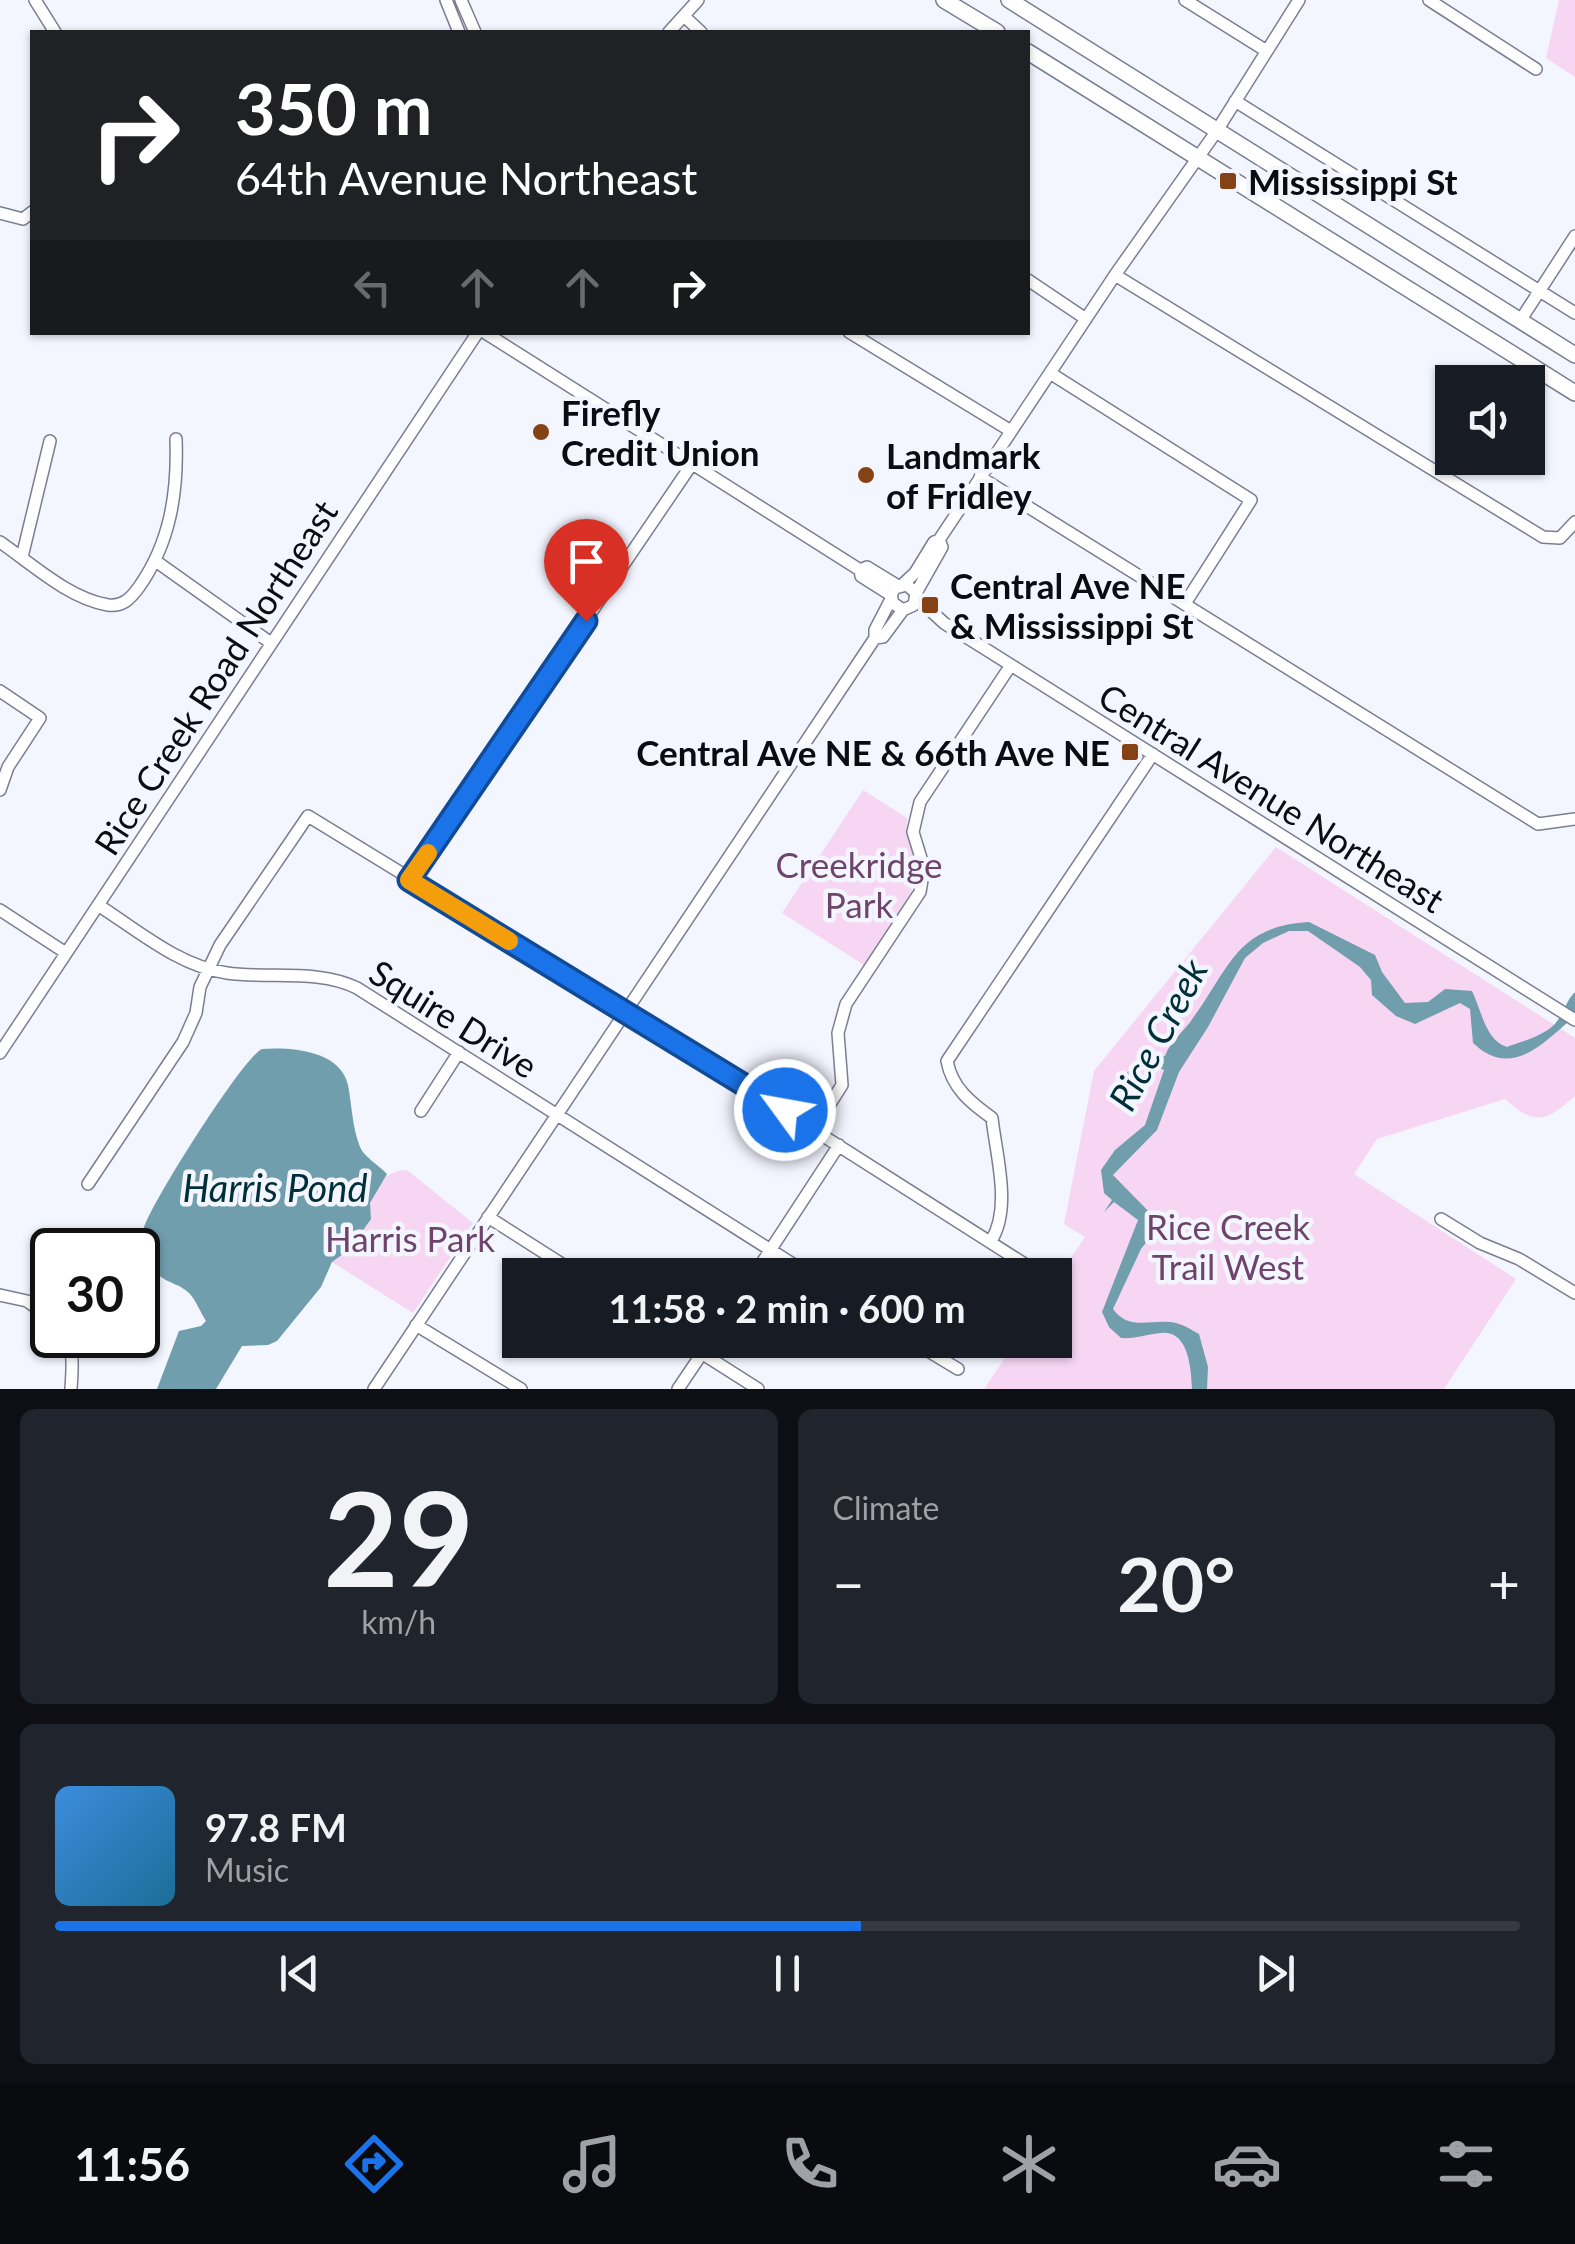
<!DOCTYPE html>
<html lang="en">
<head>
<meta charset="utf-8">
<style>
  :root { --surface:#171b24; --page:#20242c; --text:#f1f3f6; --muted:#9ea1a6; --line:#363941; --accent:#1a73e8 }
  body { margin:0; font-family:Lato,sans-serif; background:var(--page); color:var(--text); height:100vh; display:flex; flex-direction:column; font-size:38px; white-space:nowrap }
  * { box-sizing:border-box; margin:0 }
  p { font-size:32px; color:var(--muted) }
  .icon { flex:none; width:55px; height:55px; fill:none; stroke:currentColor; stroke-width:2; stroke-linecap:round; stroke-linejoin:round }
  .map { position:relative; height:1389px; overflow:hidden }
  .side { display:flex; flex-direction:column; gap:20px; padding:20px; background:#0d0f14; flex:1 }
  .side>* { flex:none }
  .guide { position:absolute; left:30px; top:30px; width:1000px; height:305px; border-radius:0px; box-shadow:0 2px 8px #0004; background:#202124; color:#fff; overflow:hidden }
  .controls { position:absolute; left:1435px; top:365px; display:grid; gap:20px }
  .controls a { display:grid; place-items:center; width:110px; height:110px; border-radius:0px; background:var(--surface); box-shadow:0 2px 8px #0004; font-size:50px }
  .speed { position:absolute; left:30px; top:1228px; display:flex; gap:20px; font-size:50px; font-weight:700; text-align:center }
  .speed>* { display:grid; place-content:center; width:130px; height:130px; border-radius:50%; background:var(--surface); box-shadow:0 2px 8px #0004; line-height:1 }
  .speed .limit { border:5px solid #111; border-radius:15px; background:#fff; color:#111 }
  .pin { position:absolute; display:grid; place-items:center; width:85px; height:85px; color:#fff; margin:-102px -42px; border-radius:50% 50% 50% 0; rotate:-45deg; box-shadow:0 0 10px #0007 }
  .pin .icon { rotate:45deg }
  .me { position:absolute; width:110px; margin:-55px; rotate:302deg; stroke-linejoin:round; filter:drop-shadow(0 0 8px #0008) }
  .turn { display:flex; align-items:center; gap:35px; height:210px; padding:0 40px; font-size:45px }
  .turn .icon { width:130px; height:130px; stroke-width:2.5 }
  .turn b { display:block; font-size:70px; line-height:85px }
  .lanes { display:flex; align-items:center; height:95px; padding:0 40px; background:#0003; justify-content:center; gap:50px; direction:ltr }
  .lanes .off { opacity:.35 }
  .big { font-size:75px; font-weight:700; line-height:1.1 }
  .side .tile { flex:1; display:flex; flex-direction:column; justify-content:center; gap:15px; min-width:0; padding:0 35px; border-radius:15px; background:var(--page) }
  .side .dial { align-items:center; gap:0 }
  .dial b { font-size:130px; line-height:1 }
  .song { display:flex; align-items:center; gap:30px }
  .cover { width:120px; height:120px; border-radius:15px; background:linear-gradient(135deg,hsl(210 70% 55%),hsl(200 70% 35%)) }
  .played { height:10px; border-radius:5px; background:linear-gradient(90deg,var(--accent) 55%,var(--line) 55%) }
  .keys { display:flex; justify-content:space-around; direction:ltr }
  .heat { display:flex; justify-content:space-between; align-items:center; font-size:55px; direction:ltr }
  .side .tiles { flex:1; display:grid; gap:20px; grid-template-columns:1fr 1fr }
  .tile:last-child { grid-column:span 2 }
  .trip { position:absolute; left:502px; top:1258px; width:570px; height:100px; border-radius:0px; background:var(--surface); box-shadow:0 2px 8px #0004; font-weight:700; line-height:100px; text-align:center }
  .tab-bar { display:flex; height:160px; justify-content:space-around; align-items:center; background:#090b0e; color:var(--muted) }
  .tab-bar .icon { width:70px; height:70px }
  .tab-bar .on { color:var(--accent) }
  .tab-bar b { font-size:45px; color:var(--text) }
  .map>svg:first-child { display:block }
  .green { fill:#f6d6f3 }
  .water { fill:#709ead }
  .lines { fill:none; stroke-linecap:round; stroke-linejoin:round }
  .minor-casing { stroke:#797e92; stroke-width:14 }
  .highway-casing { stroke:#797e92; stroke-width:18 }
  .minor { stroke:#fff; stroke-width:11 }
  .highway { stroke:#fff; stroke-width:15 }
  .route-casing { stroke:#114b97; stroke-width:25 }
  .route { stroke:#1a73e8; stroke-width:18 }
  .slow { stroke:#f59e0b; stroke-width:18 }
  .poi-dot { fill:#854214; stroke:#f3f5ff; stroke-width:4 }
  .labels { text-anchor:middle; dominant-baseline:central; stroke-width:9; stroke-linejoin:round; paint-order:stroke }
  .poi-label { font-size:35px; font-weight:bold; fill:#0a0c13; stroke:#f3f5ff; text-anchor:start }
  .street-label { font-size:35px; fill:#0a0c13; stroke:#f3f5ff }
  .park-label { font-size:35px; fill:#6e436c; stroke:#f3f5ff }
  .water-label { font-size:38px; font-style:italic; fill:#002f3a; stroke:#f3f5ff }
</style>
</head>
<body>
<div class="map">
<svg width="1575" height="1389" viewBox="0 0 1575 1389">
  <rect width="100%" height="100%" fill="#f3f5ff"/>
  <path class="green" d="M1559,0h16v77l-29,-19z
    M863,790l44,28c-1,20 10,37 9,56 -1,26 -38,68 -52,91l-82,-52z
    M1276,847l299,191v58c-28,24 -38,32 -70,3l-128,40 -23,35 162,105 -72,110h-460l33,-49h38v-58l30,-45 -21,-13 30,-153z
    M407,1170l66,53 -60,90 -81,-51c12,-13 29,-23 37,-41 4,-8 0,-7 1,-16 4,-21 17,-34 37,-35z"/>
  <path class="water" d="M1309,922l66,33 7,17 23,31 23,-1 17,-13 27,2c10,20 13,49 35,56 16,-6 41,-12 51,-27 7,-10 8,-19 17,-28v24c-32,27 -63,64 -102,27l-3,-34 -10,-6 -45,21 -19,-8 -24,-21 -1,-15 -11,-13 -52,-36h-19l-26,12 -18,15 -37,69 -29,45 -22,58 -44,45 43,44 -4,16 -11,14 -28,60c17,23 38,9 63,14 8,2 16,7 23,11l9,33 -1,22h-15c-1,-20 -3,-59 -31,-56 -14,1 -25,6 -40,5l-12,-11 -7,-15 36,-92 -24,-18 -10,10 8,-12 -8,-7 -3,-23 14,-20 30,-25 19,-55 -15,-7 -19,13 -4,-3 26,-17h13c6,-16 19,-24 28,-38 37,-51 44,-92 116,-96z
    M262,1049c29,-2 78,1 86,36 4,21 4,41 12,62 4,10 19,18 27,27l-17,29 1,16 -21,30 -18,13 -11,25 -44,54 -9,4 -26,1 -26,43h-59l22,-58 22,-5 5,-5c-5,-8 -10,-20 -16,-27 -14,-15 -33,-8 -45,-40 -2,-5 -3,-18 -2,-23 4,-22 101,-175 119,-182z"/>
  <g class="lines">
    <g class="minor-casing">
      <path id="minor" d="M35,0l20,32
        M446,0l13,32
        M461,0l14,32
        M1185,0l80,50
        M1429,0l107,69
        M686,18l15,14
        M669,32l29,-32
        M1235,101l340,212
        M0,213l23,6 9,-7
        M1115,275l428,262 17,1 15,-16
        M1028,280l58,39
        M1520,321l55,-85
        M484,332l376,238 1,6 30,19
        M849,332l162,99
        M1050,373l201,127 -65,102
        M980,477l558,347 37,-5
        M0,542c32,22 68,56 108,63 15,2 23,-7 31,-18 31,-44 39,-94 37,-148
        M22,557l28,-116
        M157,562l114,81
        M860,570l7,-3 31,19
        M902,585l13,-12 19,-31 5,-2 176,-265 101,-143 83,-132
        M916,593l26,-46 -3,-7
        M916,597l28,26 631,397
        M875,638l8,-1 20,-27 11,-5 2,-12 -9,-8 -12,3 -4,7 2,8 10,7
        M0,691l40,27 -32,49 -8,23
        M409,880l283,-416
        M98,905c39,25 82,62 129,68 43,6 91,-4 130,15l453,287
        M0,910l66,43
        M0,1053l478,-721
        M421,1111l38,-59
        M814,1129l28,-44 -4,-52 8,-29 74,-112 4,-24 -11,-36 7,-30 91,-137
        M88,1184l95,-142 13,-29 4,-26 20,-42 88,-129 319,195 399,254 3,10
        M488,1217l91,58
        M1441,1219l39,24 39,16 56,34
        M991,1241c21,-33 5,-86 1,-123 -21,-15 -40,-30 -45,-57l206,-307
        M754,1275l85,-130
        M0,1295l27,6 25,18
        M416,1325l105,64
        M64,1335c11,15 8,36 7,54
        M681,1340l77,49
        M910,1340l48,29
        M69,1342l15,-7
        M374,1389l501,-751v-8l16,-31
        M678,1389l33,-49"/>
    </g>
    <g class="highway-casing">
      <path id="highway" d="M944,0l53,32
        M1009,0l566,355
        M1028,52l547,341"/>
    </g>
    <use href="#minor" class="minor"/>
    <use href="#highway" class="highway"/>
  </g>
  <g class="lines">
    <g class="route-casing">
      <path id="route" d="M586,621l-177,259 376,230"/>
    </g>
    <use href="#route" class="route"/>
    <path class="slow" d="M428,853l-19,27 100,61"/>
  </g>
  <g class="poi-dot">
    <rect x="1218" y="171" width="20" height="20" rx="5"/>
    <circle cx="541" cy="432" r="10"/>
    <circle cx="866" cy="475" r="10"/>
    <rect x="920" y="595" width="20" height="20" rx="5"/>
    <rect x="1120" y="742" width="20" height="20" rx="5"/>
  </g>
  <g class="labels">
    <g class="poi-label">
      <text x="1248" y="181">Mississippi St</text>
      <text x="561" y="412">Firefly<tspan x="561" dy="40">Credit Union</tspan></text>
      <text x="886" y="455">Landmark<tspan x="886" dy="40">of Fridley</tspan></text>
      <text x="950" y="585">Central Ave NE<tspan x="950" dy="40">&amp; Mississippi St</tspan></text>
      <text x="1110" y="752" text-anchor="end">Central Ave NE &amp; 66th Ave NE</text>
    </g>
    <g class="street-label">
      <text transform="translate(215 677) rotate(-57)">Rice Creek Road Northeast</text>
      <text transform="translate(1272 797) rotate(32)">Central Avenue Northeast</text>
      <text transform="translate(454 1018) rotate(32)">Squire Drive</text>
    </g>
    <g class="park-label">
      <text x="859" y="864">Creekridge<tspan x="859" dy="40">Park</tspan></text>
      <text x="1228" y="1226">Rice Creek<tspan x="1228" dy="40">Trail West</tspan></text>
      <text x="410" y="1238">Harris Park</text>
    </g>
    <g class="water-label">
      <text transform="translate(1157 1034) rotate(-62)">Rice Creek</text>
      <text x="275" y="1187">Harris Pond</text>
    </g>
  </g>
</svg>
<div class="controls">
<a><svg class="icon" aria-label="sound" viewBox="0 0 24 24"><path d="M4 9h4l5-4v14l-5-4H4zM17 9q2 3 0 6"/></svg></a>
</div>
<div class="speed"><div class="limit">30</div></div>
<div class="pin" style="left:586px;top:621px;background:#d93025"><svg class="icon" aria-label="arrive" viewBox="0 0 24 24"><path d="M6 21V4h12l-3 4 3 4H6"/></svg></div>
<svg class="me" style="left:785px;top:1110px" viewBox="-20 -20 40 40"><circle r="17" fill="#1a73e8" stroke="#fff" stroke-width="3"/><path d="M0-11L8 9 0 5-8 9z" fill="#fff"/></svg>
<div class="trip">11:58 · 2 min · 600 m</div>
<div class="guide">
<div class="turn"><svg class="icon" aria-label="right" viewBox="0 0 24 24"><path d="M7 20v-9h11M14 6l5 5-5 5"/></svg><div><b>350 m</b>64th Avenue Northeast</div></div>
<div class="lanes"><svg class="icon off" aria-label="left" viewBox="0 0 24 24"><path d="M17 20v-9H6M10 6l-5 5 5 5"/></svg><svg class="icon off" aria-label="ahead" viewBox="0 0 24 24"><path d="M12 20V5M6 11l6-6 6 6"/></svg><svg class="icon off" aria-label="ahead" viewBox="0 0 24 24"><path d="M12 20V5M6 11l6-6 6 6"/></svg><svg class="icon" aria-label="right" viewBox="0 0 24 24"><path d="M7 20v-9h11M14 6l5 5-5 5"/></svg></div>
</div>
</div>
<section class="side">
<div class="tiles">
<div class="tile dial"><b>29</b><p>km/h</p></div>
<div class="tile"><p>Climate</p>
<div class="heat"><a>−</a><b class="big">20°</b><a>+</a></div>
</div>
<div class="tile">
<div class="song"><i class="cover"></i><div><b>97.8 FM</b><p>Music</p></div></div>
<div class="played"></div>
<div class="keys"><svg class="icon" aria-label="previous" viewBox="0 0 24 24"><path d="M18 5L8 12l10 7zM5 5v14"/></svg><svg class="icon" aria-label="pause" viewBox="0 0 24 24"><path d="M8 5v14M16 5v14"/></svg><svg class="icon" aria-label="next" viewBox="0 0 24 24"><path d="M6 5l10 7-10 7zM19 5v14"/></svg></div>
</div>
</div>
</section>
<nav class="tab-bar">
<b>11:56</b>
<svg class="icon on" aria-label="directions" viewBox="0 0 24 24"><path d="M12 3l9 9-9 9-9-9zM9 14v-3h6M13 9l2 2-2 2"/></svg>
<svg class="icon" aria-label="music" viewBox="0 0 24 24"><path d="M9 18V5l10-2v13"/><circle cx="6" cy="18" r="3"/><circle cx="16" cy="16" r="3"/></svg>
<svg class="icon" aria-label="phone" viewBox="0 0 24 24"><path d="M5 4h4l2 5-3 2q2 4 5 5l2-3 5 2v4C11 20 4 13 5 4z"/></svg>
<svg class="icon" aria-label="climate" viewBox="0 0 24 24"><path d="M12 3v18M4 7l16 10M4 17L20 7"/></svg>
<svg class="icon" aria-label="car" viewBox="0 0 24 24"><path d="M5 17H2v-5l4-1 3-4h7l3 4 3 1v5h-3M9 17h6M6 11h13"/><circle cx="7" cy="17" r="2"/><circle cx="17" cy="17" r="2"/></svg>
<svg class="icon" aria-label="filters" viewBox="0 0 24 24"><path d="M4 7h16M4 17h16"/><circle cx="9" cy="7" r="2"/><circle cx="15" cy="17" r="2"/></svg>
</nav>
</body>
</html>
